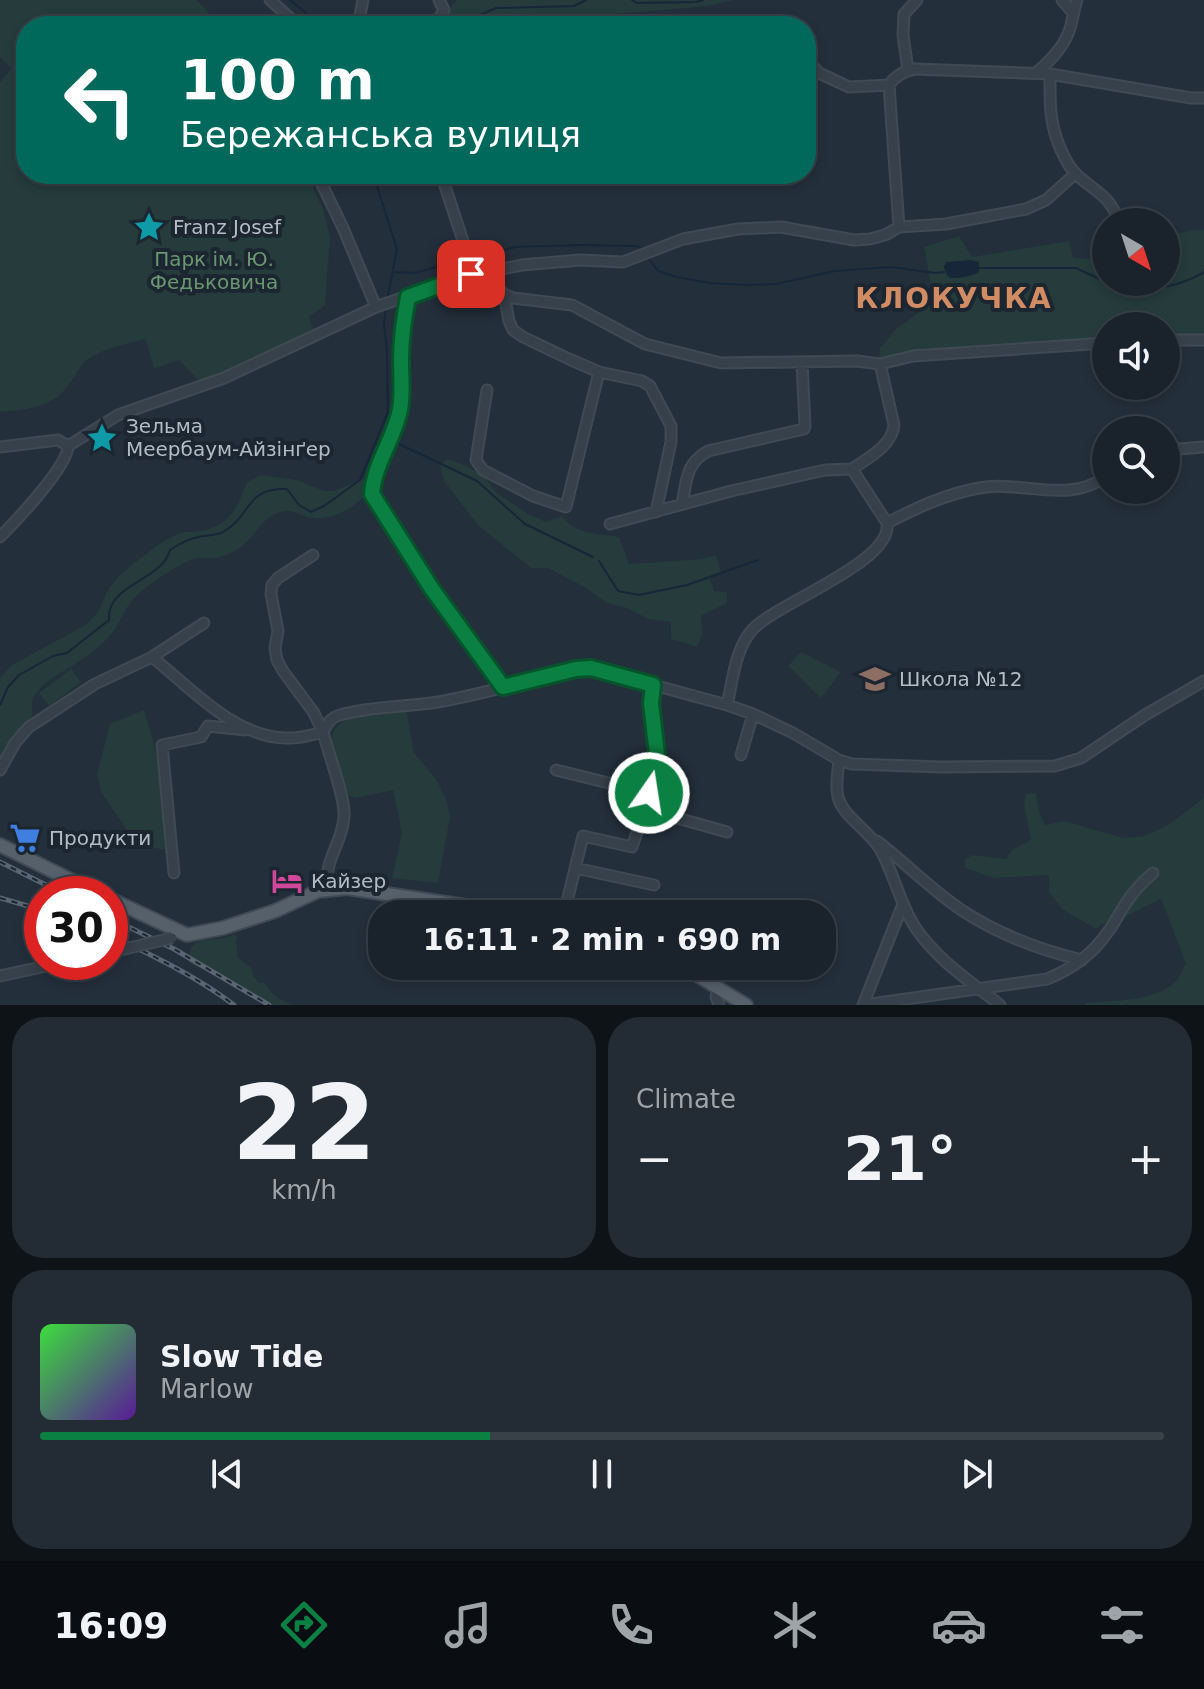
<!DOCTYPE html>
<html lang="en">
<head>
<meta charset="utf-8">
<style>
  :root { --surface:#1a232c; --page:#232b34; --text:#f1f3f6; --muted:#9fa4a9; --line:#384048; --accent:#0b8043 }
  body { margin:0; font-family:"DejaVu Sans",sans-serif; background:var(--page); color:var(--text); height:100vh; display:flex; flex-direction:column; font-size:30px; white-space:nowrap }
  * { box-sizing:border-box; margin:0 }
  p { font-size:26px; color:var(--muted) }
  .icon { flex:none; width:44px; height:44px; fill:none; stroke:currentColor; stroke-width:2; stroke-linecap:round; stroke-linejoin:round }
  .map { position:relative; height:1005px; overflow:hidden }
  .details { display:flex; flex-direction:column; gap:12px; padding:12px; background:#0e1318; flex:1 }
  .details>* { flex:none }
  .guide { position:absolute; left:16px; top:16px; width:800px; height:168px; border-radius:32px; box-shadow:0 4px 12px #0003,0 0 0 2px var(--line); background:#00695c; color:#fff; overflow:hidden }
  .needle { width:52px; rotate:141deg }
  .buttons { position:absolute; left:1092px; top:208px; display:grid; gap:16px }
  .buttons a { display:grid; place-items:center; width:88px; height:88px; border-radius:50%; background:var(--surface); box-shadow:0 4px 12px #0003,0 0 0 2px var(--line); font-size:40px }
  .speed { position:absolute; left:24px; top:876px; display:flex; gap:16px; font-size:40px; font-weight:700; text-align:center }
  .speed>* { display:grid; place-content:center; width:104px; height:104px; border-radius:50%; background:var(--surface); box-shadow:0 4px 12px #0003,0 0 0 2px var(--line); line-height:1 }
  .speed .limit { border:12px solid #d22; background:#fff; color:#111 }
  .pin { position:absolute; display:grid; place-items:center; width:68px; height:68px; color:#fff; margin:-34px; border-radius:16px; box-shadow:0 4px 12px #0006 }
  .me { position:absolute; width:88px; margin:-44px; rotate:13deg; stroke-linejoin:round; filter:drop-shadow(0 0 6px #0008) }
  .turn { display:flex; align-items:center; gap:28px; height:168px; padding:0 32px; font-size:36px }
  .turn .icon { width:104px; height:104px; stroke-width:2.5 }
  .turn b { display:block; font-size:56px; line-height:68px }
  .big { font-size:60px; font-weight:700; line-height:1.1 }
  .details .tile { flex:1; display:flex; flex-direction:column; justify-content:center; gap:12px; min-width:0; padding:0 28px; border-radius:32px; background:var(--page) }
  .details .dial { align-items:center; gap:0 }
  .dial b { font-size:104px; line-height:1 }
  .song { display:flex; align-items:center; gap:24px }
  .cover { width:96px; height:96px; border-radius:12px; background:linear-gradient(135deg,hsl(120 70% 55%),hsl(270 70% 35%)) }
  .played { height:8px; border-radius:4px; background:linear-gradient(90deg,var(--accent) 40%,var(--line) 40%) }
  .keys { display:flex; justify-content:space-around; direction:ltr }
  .heat { display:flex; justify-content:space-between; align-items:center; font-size:44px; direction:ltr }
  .details .tiles { flex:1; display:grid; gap:12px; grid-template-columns:1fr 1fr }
  .tile:last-child { grid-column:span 2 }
  .trip { position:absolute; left:368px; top:900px; width:468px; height:80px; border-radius:32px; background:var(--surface); box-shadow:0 4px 12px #0003,0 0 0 2px var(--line); font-weight:700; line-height:80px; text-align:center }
  .tabs { display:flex; height:128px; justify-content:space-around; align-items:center; background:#0a0e12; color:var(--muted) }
  .tabs .icon { width:56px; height:56px }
  .tabs .on { color:var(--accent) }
  .tabs b { font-size:36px; color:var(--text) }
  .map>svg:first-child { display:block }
  .green { fill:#253b3c }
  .water { fill:#172739 }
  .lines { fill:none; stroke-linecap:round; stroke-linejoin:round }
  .stream { stroke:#172739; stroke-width:2 }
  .minor-casing { stroke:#404a54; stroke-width:13 }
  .major-casing { stroke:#404a54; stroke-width:16 }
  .minor { stroke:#37414b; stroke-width:9 }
  .major { stroke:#55606b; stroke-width:12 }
  .rail-casing { stroke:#596572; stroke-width:5 }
  .rail { stroke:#1c2630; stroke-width:2; stroke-dasharray:6; stroke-linecap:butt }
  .minor-bridge-casing { stroke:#404a54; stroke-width:13; stroke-linecap:butt }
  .minor-bridge { stroke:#37414b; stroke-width:9 }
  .route-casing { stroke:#07532c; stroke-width:20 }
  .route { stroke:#0b8043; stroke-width:14 }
  .labels { text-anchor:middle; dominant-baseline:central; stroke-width:8; stroke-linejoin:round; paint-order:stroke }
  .poi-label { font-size:20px; fill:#b2bcc7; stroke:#1c2630; text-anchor:start }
  .park-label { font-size:20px; fill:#6a9772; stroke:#1c2630 }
  .district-label { font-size:28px; font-weight:bold; letter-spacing:2px; fill:#d28c63; stroke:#1c2630 }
</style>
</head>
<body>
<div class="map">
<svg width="1204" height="1005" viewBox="0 0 1204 1005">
  <rect width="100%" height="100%" fill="#232f3b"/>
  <path class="green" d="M0,0h196l11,10 4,14 4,2h-189v148h284l3,15 10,19 7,30 -5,67 -16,12 4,12 -93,47 -19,7 -22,-23 -25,9 -8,-30c-20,5 -42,9 -59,21 -9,7 -12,17 -19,26 -17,22 -42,24 -68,26v-330l11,-13 -11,-12z
    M457,0h278l-28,6 -114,10 -73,1 -20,9h-66z
    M1191,230h13v104l-38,1v-9h-60v12l-67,6 -128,14 -32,-1 1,-9 17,-20 33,-23 1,-20 -7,-38 35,-11 13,21 97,-16 4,17 18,1 15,-5v28h60v-45z
    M448,459l16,6 19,10 14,18 31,21 18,8 16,-6c13,19 37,17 57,21l10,27 73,-5 14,-4 5,17 -11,7 4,12 13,1v11l-26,13 2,17 -6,14 -26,-8v-17l-23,-3 -21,-11 -20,-5 -21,-15 -38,-20h-17l-53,-43 -34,-44 -4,-16z
    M261,475l36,5 27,11h9l31,-12 4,2c1,10 -3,15 -10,21 -16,13 -37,21 -57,13 -8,-4 -14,-6 -23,-2 -19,7 -24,26 -40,36 -7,4 -15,8 -23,9 -6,1 -12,-1 -18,0 -7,2 -16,7 -22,10 -13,8 -29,18 -40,29 -13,14 -16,32 -31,45 -9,8 -19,16 -29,22 -14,9 -29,16 -39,29 -6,7 -3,14 -4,23l-21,25 -11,21v-84l12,-13 75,-41c15,-13 14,-22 23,-37 11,-16 31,-29 47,-41 9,-6 17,-12 28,-14 8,-1 17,0 24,-3 23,-7 30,-26 38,-47z
    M801,652l40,20 -20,26 -33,-32z
    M71,669l10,13 -32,24 -10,-13z
    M406,708l8,45 22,26 10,20 4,18 -12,66 -46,-5 10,-45 -9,-43 -37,8 -10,-3 -14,-53c0,-5 0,-9 3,-13 9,-15 54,-18 71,-21z
    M144,710c16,48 20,90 27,140l-19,-2 -25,-18 -26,-38 -4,-18 13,-50z
    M1036,793l3,18 6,14 19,-4 60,17 20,-2 24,-11 36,-27v207h-118v-2c26,-2 73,-2 91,-23 4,-5 6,-12 9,-17l-25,-64 -50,25h-9l-6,5 -34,-20 -13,-17v-17l-55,3 -29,-10v-9l7,-4 34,4 7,-10 18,-9 -7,-36 2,-10z
    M234,934l4,4 -2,3 2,16 14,12 2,8 5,6h6c7,12 16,19 30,22h-25l-16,-11 -65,-31c-1,-34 26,-17 45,-29z"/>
  <path class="water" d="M971,260l8,2v10c-10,5 -17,6 -29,6l-3,-3 -3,-8 2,-5z"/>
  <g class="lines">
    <path class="stream" d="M290,0l16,13 -1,13
      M632,0l5,3 59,-1 7,-2
      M454,26l42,-18 78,-2 12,-6
      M373,174l24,75 -10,51
      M646,255l12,16 19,6 33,6 35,2 31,-1 59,-13 56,-4 44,6 9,-1
      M478,257l37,-10 66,-2 56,1 6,4
      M978,268h98l30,14
      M393,272l22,1 39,-11
      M1107,282c31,12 69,7 97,-10
      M395,442l82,39 48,43 68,33
      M599,561l19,30 21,4 48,-10 71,-25
      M0,705l8,-18 11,-12 34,-19 14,-3 42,-33c-3,-36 53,-39 61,-70 9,-6 18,-11 28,-13 8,-2 18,-1 25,-5 29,-16 22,-45 64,-43l12,16 12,7 13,-6 36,-26 28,-68 -1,-59 -3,-29 2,-18"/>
    <g class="minor-casing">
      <path id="minor" d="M270,0l29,26
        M1062,0l11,13
        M358,26l5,-26
        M435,26l9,-16 -5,-10
        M806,58l13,15 30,14 40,-2
        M908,70l-5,-35 1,-21 13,-14
        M1036,73c15,-13 30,-28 35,-48 2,-8 3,-16 6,-25
        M1050,74c0,29 -1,49 11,76 4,9 9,19 17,26 16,14 32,21 39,41
        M317,174l26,54 33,79
        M441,174l24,73 6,27
        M899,227l-10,-142c6,-9 15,-14 26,-16l135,5 141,24h13
        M483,273l39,-8 58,-5 43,2 60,-23 55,-10 43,-2 73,13 16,-1 15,-4 14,-8 47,-3 80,-15 20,-9 29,-26
        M504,294l5,27 4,9 10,7 46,22 30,13 43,9 8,5 21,40v16l-15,70
        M408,297c-4,21 -7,41 -7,63 0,17 2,33 -1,50 -6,29 -27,54 -28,84l60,95 71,98
        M1166,340h38
        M880,364l14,61c-2,21 -26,33 -42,44l35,54
        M487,390l-11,70 7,10 50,26 33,11 33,-135
        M0,447l58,-7 10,6
        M1166,450l38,-3
        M682,504c5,-24 3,-40 26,-53l96,-22 1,-3 -3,-64
        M610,524l121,-33 94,-21 27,-1
        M0,537c16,-16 68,-71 68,-91l50,-31 106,-37 152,-71 95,-33 12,-1 21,21 9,4 59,7 73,39 76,19 136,-2 23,3 33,-8 193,-13
        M152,657c38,30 81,80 134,81 13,1 25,-3 37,-6l-9,-19 -31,-42 -6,-11 -2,-12 3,-17 -7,-37 1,-9 6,-7 35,-23
        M727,705c6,-25 8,-57 26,-76 26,-27 140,-67 134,-106 29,-15 59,-29 92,-35 42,-8 91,17 127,-12
        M741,755l12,-41
        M839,760c-1,12 -4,26 -1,37 4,18 31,34 42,52 14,24 19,53 35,78 22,33 55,54 85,78
        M0,770l15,-27 14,-16 66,-43 57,-27 52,-34
        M556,770l93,23
        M645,809l82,23
        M877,841c29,22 55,50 86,70 37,24 77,39 119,49
        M575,868l79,17
        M174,873l-12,-128 39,-8 7,-11 37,4
        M327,890c-3,-32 15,-45 17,-73 2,-18 -16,-64 -21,-85 4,-8 8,-15 17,-17 31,-9 66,-8 98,-13 46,-8 92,-22 138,-33l15,-1 136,37 26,9 40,19 46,27 13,4 90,3 113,-1 26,-8 64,-43 59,-34
        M564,914l19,-78 49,11 13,-38 13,-46 -7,-60 2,-18
        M0,976l65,-14
        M719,1005l-3,-8 3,-9
        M863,1005l40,-101
        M864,1005l183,-26c25,-10 45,-24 60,-46 7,-8 11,-18 17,-27 8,-13 17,-23 29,-33"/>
    </g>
    <g class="major-casing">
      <path id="major" d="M0,845l99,49
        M110,899l77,36 36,-7 52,-17 43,-20 29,-3 172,26
        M682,966l64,39"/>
    </g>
    <use href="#minor" class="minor"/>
    <use href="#major" class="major"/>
    <g class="rail-casing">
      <path id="rail" d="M0,862l64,32
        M0,898l42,12
        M110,918l64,31 95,56
        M110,935c43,21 86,41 124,70"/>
    </g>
    <use href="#rail" class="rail"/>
    <g class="minor-bridge-casing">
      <path id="minor-bridge" d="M116,951l56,-13"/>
    </g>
    <use href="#minor-bridge" class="minor-bridge"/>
  </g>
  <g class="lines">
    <g class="route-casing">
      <path id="route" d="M471,274l-63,23c-4,21 -7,41 -7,63 0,17 2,33 -1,50 -6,29 -26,54 -28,84l60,95 71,98 73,-18 15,-1 62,17 -2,18 7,60 -9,30"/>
    </g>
    <use href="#route" class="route"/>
  </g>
  <defs>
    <g id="sight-bare" transform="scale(2.4)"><path d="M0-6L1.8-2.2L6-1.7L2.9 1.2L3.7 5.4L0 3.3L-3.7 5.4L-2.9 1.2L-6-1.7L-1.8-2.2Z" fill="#0f9aa8" stroke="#1c2630" stroke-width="2.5" paint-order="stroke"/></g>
    <g id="school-bare" transform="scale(2.4)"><path d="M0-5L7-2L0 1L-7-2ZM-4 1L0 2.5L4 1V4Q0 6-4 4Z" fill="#8d6e63" stroke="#1c2630" stroke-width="2.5" paint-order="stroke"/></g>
    <g id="supermarket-bare" transform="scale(2.4)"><path d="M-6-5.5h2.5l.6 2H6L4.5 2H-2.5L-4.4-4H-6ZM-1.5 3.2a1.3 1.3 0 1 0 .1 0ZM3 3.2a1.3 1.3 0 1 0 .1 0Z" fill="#3f7fe0" stroke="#1c2630" stroke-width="2.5" paint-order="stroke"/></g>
    <g id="hotel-bare" transform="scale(2.4)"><path d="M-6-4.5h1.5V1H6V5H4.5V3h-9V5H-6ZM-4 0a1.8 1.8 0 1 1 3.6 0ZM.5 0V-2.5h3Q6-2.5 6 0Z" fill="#d1479c" stroke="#1c2630" stroke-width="2.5" paint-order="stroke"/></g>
  </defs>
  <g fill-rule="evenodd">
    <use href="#sight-bare" x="149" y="227"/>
    <use href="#sight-bare" x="102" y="438"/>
    <use href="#school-bare" x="875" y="679"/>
    <use href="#supermarket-bare" x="25" y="838"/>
    <use href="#hotel-bare" x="287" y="881"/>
  </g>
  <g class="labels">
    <g class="poi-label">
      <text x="173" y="227">Franz Josef</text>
      <text x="126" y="426">Зельма<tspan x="126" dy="23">Меербаум-Айзінґер</tspan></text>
      <text x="899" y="679">Школа №12</text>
      <text x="49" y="838">Продукти</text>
      <text x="311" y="881">Кайзер</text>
    </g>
    <g class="park-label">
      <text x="214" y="259">Парк ім. Ю.<tspan x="214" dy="23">Федьковича</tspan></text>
    </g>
    <g class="district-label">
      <text x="954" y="298">КЛОКУЧКА</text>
    </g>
  </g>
</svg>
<div class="buttons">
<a><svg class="needle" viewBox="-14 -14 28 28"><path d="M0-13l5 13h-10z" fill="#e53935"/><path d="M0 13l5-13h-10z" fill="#9fa4a9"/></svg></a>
<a><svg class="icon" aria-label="sound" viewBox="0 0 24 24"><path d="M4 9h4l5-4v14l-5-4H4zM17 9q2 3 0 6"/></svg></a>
<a><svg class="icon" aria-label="search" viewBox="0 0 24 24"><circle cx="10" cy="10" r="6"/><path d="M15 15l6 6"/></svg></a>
</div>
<div class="speed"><div class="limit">30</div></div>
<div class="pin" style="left:471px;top:274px;background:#d93025"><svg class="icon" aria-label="arrive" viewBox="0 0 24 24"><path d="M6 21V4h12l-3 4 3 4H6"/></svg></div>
<svg class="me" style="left:649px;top:793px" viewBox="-20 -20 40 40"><circle r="17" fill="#0b8043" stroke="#fff" stroke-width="3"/><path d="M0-11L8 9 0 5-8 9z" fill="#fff"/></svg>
<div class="trip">16:11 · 2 min · 690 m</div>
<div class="guide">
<div class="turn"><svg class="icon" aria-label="left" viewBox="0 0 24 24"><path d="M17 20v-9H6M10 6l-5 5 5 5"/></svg><div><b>100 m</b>Бережанська вулиця</div></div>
</div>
</div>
<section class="details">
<div class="tiles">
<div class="tile dial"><b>22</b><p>km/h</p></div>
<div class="tile"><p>Climate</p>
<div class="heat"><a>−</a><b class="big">21°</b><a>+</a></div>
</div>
<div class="tile">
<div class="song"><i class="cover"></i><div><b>Slow Tide</b><p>Marlow</p></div></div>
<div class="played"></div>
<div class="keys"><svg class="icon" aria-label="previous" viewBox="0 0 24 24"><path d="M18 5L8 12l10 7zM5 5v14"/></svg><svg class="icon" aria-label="pause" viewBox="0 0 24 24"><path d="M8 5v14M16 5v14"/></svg><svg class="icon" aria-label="next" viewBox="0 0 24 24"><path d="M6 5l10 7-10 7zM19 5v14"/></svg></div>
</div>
</div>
</section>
<nav class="tabs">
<b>16:09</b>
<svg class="icon on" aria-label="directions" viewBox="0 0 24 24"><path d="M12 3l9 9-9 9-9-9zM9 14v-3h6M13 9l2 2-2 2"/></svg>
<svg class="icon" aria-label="music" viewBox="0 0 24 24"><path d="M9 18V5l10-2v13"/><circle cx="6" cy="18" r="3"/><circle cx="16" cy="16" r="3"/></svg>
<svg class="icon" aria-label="phone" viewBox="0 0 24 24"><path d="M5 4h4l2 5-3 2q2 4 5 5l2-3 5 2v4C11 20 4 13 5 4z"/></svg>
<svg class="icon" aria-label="climate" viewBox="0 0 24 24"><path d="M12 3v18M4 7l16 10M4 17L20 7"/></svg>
<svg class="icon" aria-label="car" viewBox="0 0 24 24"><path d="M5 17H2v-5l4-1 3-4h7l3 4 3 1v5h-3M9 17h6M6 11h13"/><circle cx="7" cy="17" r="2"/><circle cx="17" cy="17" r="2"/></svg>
<svg class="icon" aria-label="filters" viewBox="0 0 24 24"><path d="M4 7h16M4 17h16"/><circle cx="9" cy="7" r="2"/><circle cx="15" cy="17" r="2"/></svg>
</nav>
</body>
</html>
